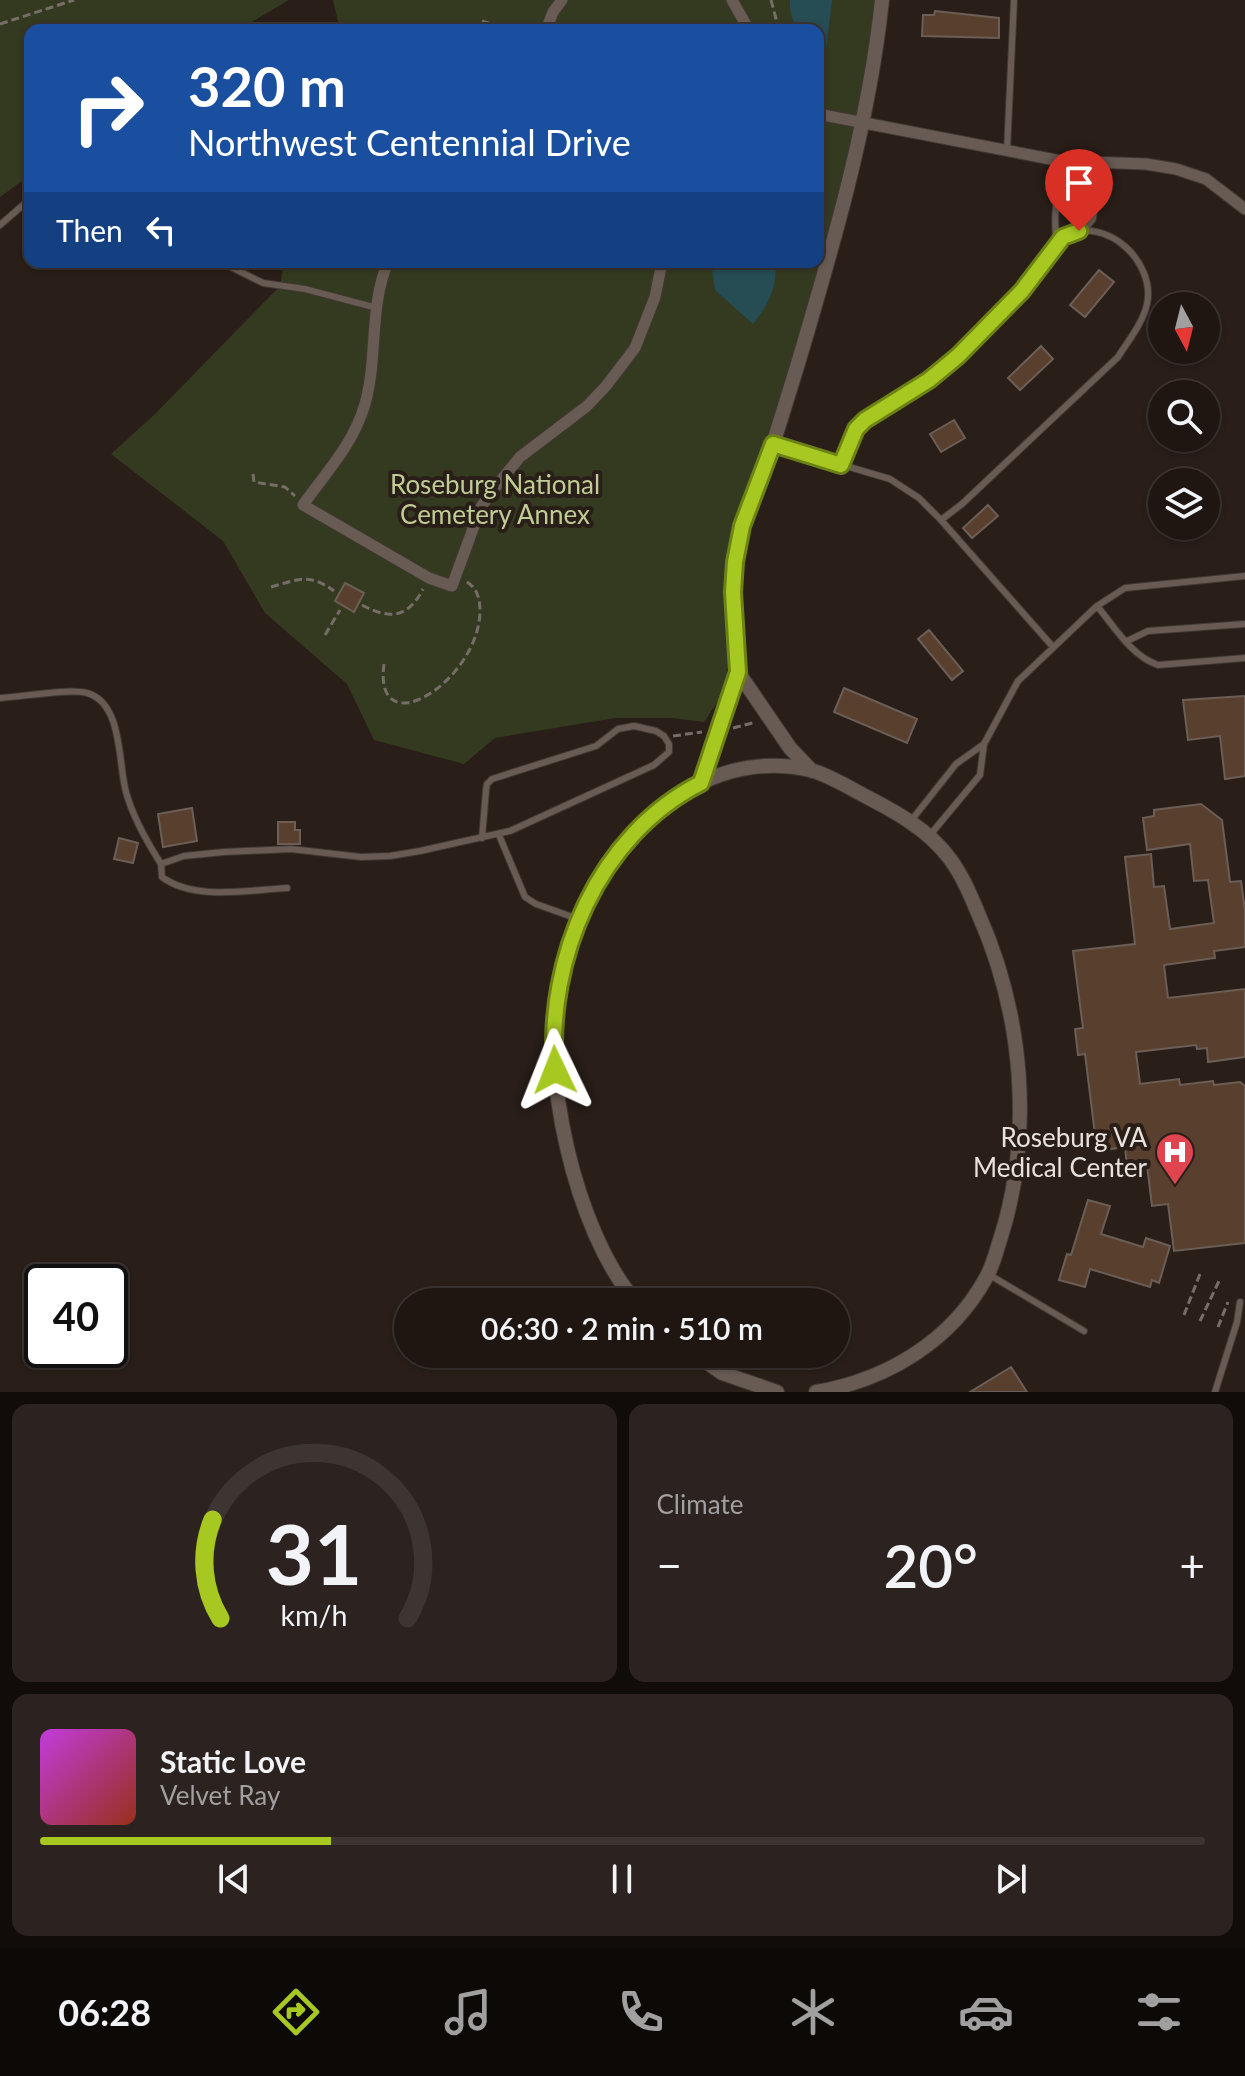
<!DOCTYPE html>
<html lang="en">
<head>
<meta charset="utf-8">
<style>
  :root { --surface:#1f1612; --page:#2c2320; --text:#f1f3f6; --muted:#a19f9f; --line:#3c3532; --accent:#a6c821 }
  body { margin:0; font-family:Lato,sans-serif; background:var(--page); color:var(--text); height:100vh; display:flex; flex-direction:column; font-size:30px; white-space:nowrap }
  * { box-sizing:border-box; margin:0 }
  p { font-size:26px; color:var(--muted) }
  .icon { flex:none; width:44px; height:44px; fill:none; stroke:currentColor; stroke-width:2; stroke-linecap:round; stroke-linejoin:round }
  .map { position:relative; height:1392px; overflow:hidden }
  .side { display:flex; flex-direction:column; gap:12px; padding:12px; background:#110c0a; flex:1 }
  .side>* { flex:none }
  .top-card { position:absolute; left:24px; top:24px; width:800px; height:244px; border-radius:16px; box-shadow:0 2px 6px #0004,0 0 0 2px var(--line); background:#1a4fa0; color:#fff; overflow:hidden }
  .needle { width:52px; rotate:173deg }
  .controls { position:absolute; left:1148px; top:292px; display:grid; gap:16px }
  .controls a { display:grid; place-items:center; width:72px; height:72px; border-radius:50%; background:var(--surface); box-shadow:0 2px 6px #0004,0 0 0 2px var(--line); font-size:40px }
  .speed { position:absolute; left:24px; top:1264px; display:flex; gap:16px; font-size:40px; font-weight:700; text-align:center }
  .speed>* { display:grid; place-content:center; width:104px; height:104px; border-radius:50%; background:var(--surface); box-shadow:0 2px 6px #0004,0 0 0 2px var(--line); line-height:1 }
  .speed .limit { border:4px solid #111; border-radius:12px; background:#fff; color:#111 }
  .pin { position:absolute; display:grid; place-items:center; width:68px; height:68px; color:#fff; margin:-82px -34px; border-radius:50% 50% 50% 0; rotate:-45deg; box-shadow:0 0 8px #0007 }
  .pin .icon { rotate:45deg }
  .me { position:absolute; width:88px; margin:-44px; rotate:358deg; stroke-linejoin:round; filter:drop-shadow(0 0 6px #0008) }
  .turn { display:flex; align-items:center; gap:28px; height:168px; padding:0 32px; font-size:36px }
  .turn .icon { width:104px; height:104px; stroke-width:2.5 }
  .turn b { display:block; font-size:56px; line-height:68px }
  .then { display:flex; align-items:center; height:76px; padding:0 32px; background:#0003; gap:16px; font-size:30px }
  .big { font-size:60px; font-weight:600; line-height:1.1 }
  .side .card { flex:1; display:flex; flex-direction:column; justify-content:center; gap:12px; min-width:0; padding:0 28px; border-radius:16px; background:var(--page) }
  .side .dial { align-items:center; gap:0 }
  .dial svg { height:208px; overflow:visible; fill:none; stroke:var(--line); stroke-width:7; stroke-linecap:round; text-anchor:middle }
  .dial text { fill:var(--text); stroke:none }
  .song { display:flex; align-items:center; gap:24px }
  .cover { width:96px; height:96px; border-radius:12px; background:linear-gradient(135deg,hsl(290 70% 55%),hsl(10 70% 35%)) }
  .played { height:8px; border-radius:4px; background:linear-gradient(90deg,var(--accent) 25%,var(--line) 25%) }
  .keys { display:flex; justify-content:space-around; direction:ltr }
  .heat { display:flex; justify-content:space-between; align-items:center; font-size:44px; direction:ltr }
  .side .tiles { flex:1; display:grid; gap:12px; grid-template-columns:1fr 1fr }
  .card:last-child { grid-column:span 2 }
  .trip { position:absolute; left:394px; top:1288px; width:456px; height:80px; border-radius:40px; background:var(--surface); box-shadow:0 2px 6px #0004,0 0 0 2px var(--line); font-weight:600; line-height:80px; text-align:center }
  .dock { display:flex; height:128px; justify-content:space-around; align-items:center; background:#0c0907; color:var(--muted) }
  .dock .icon { width:56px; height:56px }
  .dock .on { color:var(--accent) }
  .dock b { font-size:36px; color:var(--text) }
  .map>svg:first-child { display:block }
  .green { fill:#343a1f }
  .water { fill:#264c54 }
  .building { fill:#593f2e; stroke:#6b5e56; stroke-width:2 }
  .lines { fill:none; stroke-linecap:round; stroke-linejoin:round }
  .service-casing { stroke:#413834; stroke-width:8 }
  .minor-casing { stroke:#413834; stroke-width:13 }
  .tertiary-casing { stroke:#413834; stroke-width:16 }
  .path { stroke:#776d68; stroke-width:3; stroke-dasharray:8 4; stroke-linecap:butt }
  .service { stroke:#685b53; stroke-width:6 }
  .minor { stroke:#685b53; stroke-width:11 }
  .tertiary { stroke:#685b53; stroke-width:14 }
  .route-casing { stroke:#6c8215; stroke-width:20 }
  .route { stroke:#a6c821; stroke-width:14 }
  .labels { text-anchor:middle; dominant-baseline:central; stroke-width:8; stroke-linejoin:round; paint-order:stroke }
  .park-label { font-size:26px; fill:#bfcc94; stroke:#291e18 }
  .poi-label { font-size:26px; fill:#e9e1dd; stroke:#291e18; text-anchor:end }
</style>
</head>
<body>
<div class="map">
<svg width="1245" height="1392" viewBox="0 0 1245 1392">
  <rect width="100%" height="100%" fill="#291e18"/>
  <path class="green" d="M0,0h289l-51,30h-208v145l-30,22z
    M333,0h548l-19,123 -120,403 -9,66 -7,97 -22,33 -32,-4h-56l-121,20 -31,26 -90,-24 -27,-56 -82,-71 -42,-72 -112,-87 44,-40 125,-128 4,-24h534v-232h-478z"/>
  <path class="water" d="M790,0h42l-6,50 -8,25v-45h-22l-6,-20z
    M711,262h64c3,25 -7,43 -22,62l-38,-34z"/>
  <path class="building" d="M935,11l64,7v20l-77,-2 1,-21h11z
    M1099,270l15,12 -29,35 -15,-12z
    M1041,346l12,13 -33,31 -12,-12z
    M954,420l11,18 -24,14 -11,-18z
    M988,505l10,11 -26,22 -9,-10z
    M345,583l19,10 -10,19 -19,-11z
    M929,630l34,41 -11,9 -34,-41z
    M844,688l73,31 -10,24 -73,-31z
    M1245,696v80l-20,3 -5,-43 -32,4 -5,-40z
    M1201,804l21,16 8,62 11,-1 4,29v37l-31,4 1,7 -51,7 4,33 77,-9v68l-37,5 -1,-14 -10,1 -1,-4 -60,7 4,32 39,-5 1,6 33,-4 1,4 26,-3 5,4v157l-71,8 -6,-47 -16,2 -5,-41 -20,2 -2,-20 -28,4 -12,-97 -7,1 -3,-26 8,-1 -10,-77 62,-7 -10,-87 26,-3 3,33 10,-1 6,43 44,-6 -6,-43 -14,1 -4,-37 -43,6 -4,-32 11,-2v-6z
    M192,808l5,33 -34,6 -5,-33z
    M278,822h17v8h5v14h-22z
    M119,838l19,5 -5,20 -19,-4z
    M1088,1200l22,6 -9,28 42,13 3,-9 24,8 -11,37 -7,-3 -2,7 -60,-18 -5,18 -26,-7 8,-26 4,1z
    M1011,1367l16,25h-57z"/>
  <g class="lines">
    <g class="service-casing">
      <path id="service" d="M1007,151l7,-151
        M0,225l30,-26
        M1056,246c0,-16 -3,-36 3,-51 4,-11 21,-17 31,-6 6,7 4,21 3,30l-10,12
        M221,262l42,21 42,6 72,19
        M773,444l12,4 105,31 29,19 22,22 21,-16 156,-147c10,-16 25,-34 29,-53 9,-42 -41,-89 -81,-68 -18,10 -31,36 -43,52 -9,13 -21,25 -32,37 -20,20 -41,40 -64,56 -20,14 -42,25 -62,39l-9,9 -15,36
        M941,520l112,127
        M1097,606c17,20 34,50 61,59l87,-7
        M1127,641l21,-10 97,-7
        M0,698c21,-1 69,-10 87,-5 36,10 31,70 39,99 7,26 21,50 35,72
        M910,822l46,-58 28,-20
        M499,835l26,62 11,7 42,15
        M930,835l50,-60 4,-31 34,-63 79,-75 28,-18 120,-12
        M287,888c-38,2 -93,13 -125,-11l-1,-13 23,-8 40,-4 67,-3 70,8 29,-1 30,-5 90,-20 144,-66 15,-13v-8l-5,-8 -8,-5 -22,-5 -16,3 -22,17 -104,33 -5,5 -1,6 -4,48
        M988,1274l96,57
        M1215,1392l22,-70 3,-20"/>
    </g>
    <g class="minor-casing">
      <path id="minor" d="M732,0l17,30
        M546,30l7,-18 9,-12
        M818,114l243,47 85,3 30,5 30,10 39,30
        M388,262c-19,44 -10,96 -23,142 -12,41 -38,67 -62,101l126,73 23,8 29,-79 13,-18 26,-32 67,-51 19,-20 29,-38 20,-51 7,-35"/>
    </g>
    <g class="tertiary-casing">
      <path id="tertiary" d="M738,672c-3,-36 -8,-74 -4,-110 5,-36 21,-70 34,-103 11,-33 21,-66 31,-99 35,-118 70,-237 83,-360
        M701,783l37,-111 52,76 22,23
        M636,1302c-61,-70 -98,-235 -76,-325 27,-110 122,-236 250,-207 19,5 38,17 55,26 31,16 64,34 85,63 12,16 20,35 28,54 45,101 56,221 22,327 -4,12 -7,25 -13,36 -35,65 -100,104 -171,116
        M695,1354l27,19 55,19"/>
    </g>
    <path class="path" d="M771,0l8,30
      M482,21l28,9
      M0,24l74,-24
      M253,474l1,8 31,5 10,9
      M271,587c28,-8 38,-14 63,4
      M362,605c28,15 46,13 61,-16
      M325,635l15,-25
      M384,664c-11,83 94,18 96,-52 0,-14 -3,-25 -15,-31
      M733,728l23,-6
      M673,736l29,-4
      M1184,1315l16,-41
      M1200,1321l19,-40
      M1218,1327l10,-25"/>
    <use href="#service" class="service"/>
    <use href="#minor" class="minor"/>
    <use href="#tertiary" class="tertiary"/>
  </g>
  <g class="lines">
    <g class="route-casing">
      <path id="route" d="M555,1070c-9,-111 43,-235 146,-287l37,-111 -5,-80 2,-30 7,-36 31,-82 68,21 15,-36 9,-9 64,-40 29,-24 64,-65 41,-54 16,-6"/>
    </g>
    <use href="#route" class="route"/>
  </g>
  <defs>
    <g id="hospital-pin" transform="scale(2)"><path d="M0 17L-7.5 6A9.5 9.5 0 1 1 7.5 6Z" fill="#e0444e" stroke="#291e18"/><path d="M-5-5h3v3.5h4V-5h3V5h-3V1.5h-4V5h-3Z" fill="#fff"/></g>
  </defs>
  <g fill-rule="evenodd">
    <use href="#hospital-pin" x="1175" y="1152"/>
  </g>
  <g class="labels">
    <g class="park-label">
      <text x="495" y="484">Roseburg National<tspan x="495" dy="30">Cemetery Annex</tspan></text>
    </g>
    <g class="poi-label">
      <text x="1147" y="1137">Roseburg VA<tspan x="1147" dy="30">Medical Center</tspan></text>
    </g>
  </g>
</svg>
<div class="controls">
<a><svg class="needle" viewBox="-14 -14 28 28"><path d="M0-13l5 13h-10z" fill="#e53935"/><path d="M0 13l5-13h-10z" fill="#a19f9f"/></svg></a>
<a><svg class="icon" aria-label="search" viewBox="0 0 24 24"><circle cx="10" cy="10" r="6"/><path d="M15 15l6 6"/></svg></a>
<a><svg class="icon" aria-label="layers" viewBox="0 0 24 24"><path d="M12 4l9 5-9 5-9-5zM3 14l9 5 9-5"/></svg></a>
</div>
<div class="speed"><div class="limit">40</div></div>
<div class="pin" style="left:1079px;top:231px;background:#d93025"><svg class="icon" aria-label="arrive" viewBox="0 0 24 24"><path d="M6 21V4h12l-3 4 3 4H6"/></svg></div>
<svg class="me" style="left:555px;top:1070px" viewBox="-20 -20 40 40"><path d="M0-17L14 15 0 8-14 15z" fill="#a6c821" stroke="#fff" stroke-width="4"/></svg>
<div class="trip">06:30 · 2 min · 510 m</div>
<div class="top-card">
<div class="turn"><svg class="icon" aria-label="right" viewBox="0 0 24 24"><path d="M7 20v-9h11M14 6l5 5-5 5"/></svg><div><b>320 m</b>Northwest Centennial Drive</div></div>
<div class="then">Then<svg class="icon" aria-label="left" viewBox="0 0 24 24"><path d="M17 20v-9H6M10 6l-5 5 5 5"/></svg></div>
</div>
</div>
<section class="side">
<div class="tiles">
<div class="card dial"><svg viewBox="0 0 100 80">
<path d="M14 69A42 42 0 1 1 86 69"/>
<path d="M14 69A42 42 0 0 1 11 31" stroke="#a6c821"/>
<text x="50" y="56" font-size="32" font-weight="700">31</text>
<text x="50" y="72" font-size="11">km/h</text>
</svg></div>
<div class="card"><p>Climate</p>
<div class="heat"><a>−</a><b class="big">20°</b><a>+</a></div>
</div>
<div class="card">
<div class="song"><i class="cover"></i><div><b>Static Love</b><p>Velvet Ray</p></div></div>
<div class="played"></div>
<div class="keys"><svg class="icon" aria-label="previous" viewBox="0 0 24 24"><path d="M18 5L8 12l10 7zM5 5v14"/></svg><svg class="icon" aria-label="pause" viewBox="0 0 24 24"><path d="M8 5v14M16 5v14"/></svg><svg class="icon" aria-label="next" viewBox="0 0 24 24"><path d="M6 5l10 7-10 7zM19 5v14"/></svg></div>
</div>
</div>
</section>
<nav class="dock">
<b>06:28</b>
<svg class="icon on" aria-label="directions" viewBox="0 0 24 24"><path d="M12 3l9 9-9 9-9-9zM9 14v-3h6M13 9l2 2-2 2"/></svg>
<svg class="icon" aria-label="music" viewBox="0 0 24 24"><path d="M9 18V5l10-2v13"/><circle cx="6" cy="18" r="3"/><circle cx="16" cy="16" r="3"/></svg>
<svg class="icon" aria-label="phone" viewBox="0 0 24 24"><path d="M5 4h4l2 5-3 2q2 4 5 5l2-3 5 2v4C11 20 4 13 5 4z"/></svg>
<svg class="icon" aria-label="climate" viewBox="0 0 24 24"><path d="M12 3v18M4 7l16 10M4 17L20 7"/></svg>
<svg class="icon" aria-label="car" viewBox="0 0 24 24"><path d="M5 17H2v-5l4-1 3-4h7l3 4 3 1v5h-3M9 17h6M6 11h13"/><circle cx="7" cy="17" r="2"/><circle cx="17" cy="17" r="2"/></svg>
<svg class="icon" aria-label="filters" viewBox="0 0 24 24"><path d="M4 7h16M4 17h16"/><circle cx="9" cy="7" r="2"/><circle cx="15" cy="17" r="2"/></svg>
</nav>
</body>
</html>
